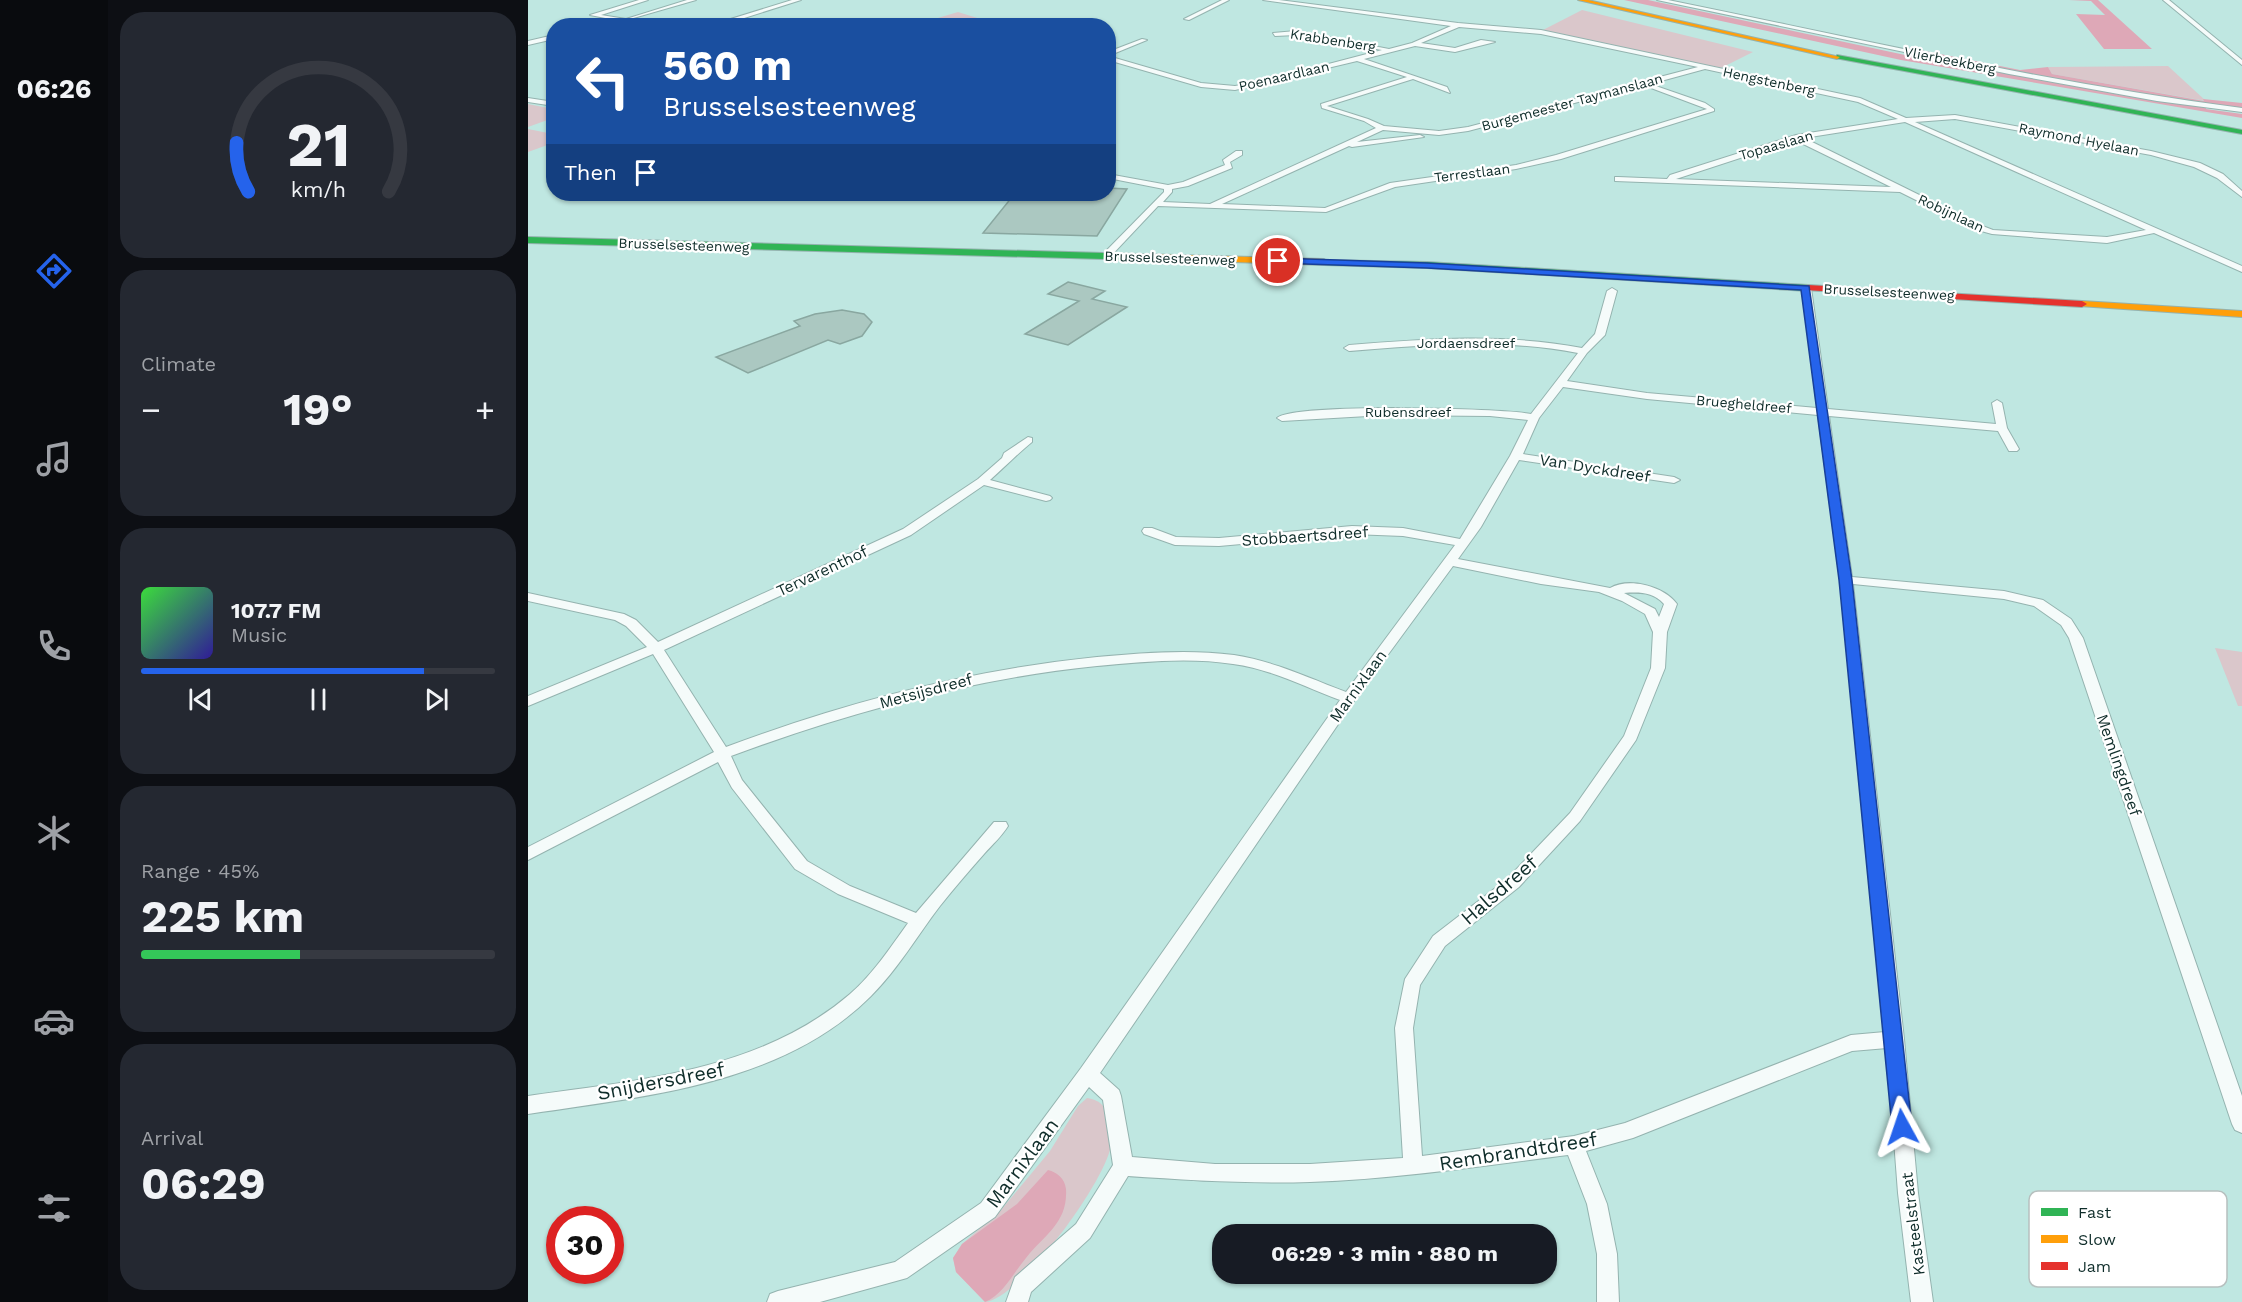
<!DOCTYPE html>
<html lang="en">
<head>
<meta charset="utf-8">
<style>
  :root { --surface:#171b24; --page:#242831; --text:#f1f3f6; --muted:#9ea1a6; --line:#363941; --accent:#2563eb }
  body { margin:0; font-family:"Work Sans",sans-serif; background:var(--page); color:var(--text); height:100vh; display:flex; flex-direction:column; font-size:22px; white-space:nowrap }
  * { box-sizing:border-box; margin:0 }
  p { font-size:20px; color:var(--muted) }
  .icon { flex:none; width:33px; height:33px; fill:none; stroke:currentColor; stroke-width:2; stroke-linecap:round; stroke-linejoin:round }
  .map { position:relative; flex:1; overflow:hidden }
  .side { display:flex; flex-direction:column; gap:12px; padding:12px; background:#0d0f14; width:420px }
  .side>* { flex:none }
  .guide { position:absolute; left:18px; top:18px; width:570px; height:183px; border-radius:24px; box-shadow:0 2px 4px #0004; background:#1a4fa0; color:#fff; overflow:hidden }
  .speed { position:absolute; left:18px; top:1206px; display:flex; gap:12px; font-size:30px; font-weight:700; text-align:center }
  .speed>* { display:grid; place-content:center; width:78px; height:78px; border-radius:50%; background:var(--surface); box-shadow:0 2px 4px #0004; line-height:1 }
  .speed .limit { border:9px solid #d22; background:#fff; color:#111 }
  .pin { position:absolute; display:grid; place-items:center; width:51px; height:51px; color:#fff; margin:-26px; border:3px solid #fff; border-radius:50%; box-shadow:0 2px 6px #0007 }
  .me { position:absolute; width:66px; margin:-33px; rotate:355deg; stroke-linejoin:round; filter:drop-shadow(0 0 4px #0008) }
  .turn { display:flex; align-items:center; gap:21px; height:126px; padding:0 18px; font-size:27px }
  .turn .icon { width:78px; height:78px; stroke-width:2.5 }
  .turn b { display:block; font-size:42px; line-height:51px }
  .then { display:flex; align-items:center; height:57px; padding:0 18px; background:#0003; gap:12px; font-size:22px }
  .big { font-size:45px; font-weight:700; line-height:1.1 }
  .side .tile { flex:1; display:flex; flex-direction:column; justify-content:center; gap:9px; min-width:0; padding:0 21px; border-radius:24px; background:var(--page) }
  .side .dial { align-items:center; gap:0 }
  .dial svg { height:156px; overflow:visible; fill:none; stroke:var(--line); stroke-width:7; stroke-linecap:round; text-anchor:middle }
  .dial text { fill:var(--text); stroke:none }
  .song { display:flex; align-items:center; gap:18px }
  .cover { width:72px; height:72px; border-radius:9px; background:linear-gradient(135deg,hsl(120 70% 55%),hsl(250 70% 35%)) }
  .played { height:6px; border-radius:3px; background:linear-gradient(90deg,var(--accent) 80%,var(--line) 80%) }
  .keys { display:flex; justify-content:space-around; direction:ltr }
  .heat { display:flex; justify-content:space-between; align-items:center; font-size:33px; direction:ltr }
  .charge { height:9px; border-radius:4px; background:linear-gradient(90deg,#34c759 45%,var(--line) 0) }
  .trip { position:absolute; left:684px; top:1224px; width:345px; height:60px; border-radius:24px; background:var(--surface); box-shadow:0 2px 4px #0004; font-weight:700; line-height:60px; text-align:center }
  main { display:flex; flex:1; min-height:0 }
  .menu { display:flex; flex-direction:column; width:108px; justify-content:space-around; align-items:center; background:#090b0e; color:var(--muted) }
  .menu .icon { width:42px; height:42px }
  .menu .active { color:var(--accent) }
  .menu b { font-size:27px; color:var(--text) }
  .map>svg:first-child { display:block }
  .green { fill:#dac7cb }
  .forest { fill:#dea8b7 }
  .building { fill:#abc8c1; stroke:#89a7a0; stroke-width:1.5 }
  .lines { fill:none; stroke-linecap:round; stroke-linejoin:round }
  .street-casing { stroke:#94b3af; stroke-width:2 }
  .fast-casing { stroke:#94b3af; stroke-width:2 }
  .slow-casing { stroke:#94b3af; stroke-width:2 }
  .jam-casing { stroke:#94b3af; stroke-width:2 }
  .street { fill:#f5fbfa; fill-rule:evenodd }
  .fast { fill:#30b455; fill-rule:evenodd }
  .slow { fill:#ff9f0a; fill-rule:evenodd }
  .jam { fill:#e5322d; fill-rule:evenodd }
  .route { fill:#2563eb; stroke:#184099; stroke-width:1.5 }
  .labels { text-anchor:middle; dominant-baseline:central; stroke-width:4.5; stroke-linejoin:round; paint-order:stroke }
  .far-street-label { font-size:14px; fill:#0f2d2a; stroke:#fff }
  .street-label { font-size:16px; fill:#0f2d2a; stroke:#fff }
  .near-street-label { font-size:20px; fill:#0f2d2a; stroke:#fff }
  .key { fill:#fff; stroke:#b7c0bf; stroke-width:1.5 }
  .key-label { font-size:16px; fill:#0f2d2a }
</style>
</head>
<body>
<main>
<nav class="menu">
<b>06:26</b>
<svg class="icon active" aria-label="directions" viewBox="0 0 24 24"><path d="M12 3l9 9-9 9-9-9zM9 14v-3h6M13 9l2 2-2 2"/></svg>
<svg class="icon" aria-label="music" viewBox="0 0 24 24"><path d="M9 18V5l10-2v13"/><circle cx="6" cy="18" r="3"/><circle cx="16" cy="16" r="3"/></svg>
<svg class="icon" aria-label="phone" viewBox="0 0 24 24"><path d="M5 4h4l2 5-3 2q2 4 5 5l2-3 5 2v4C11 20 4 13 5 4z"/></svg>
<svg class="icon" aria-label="climate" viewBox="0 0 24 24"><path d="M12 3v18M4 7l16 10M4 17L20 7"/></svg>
<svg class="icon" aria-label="car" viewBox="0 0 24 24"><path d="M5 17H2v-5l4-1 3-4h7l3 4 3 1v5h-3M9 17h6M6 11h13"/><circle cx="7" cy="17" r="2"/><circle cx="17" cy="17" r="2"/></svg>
<svg class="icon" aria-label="filters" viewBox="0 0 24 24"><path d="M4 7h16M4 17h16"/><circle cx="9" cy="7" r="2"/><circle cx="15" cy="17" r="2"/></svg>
</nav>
<section class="side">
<div class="tile dial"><svg viewBox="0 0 100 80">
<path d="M14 69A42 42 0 1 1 86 69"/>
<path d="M14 69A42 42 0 0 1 8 44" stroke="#2563eb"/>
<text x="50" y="56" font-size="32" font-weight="700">21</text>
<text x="50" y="72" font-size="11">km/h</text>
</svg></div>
<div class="tile"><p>Climate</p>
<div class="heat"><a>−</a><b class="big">19°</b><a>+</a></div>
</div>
<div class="tile">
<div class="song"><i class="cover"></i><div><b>107.7 FM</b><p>Music</p></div></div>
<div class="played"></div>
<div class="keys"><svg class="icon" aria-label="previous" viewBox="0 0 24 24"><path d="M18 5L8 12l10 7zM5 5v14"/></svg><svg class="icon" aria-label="pause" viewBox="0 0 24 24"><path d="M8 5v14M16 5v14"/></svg><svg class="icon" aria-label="next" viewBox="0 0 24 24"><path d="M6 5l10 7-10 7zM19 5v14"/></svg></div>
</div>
<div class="tile"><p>Range · 45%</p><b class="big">225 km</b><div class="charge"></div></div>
<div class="tile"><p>Arrival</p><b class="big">06:29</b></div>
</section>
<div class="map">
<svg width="1714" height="1302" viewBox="0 0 1714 1302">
  <rect width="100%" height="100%" fill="#bfe7e1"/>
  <path class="green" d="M1054,10l171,42 -34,17 -178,-38z
    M430,12l42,13h-58l-11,-5z
    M1640,66l38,35 -154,-27 -4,-7z
    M0,104l25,5v9l-25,9z
    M0,129l25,5v9l-25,9z
    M1687,648l27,4v54h-4z
    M559,1098c16,3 19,9 21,24 1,7 3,16 3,23 -5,36 -90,153 -126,157l-29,-30 -3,-14 9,-14 39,-34 49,-59 28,-45z"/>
  <path class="forest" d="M1096,0h24l257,55 5,-7 110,22 28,-3 4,7 152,27 -1,-2 39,4v6l-36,-5v5l36,5v4l-341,-58z
    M1541,0h29l54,49h-48l-28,-35 29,1 -14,-14z
    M520,1170c9,2 17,9 18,19 2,34 -21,45 -40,69 -13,15 -22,36 -41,44l-29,-30 -3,-14 9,-14 55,-40z"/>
  <path class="building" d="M580,188l19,1 -30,47 -114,-3 29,-36 72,2 3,-5h21z
    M540,282l37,9 -13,8 35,8 -59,38 -43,-11 54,-33 -31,-7z
    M314,310l22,4 8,8 -10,14 -22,8 -12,-4 -80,33 -32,-16 84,-31 -6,-5 21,-7z"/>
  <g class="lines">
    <g class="street-casing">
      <path id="street" d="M111,0h9l-47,15 25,4 61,-19h9l-66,19 33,7h-17l-56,-11z
        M264,0h9l-82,26h-11z
        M694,0h7l-40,20 -5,-1z
        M735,0h16l179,23 83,7 319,68 46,20 49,-3 196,36 49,12 23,11 19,17v6l-25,-19 -23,-11 -43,-12 -196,-36 -40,3 327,144v6l-88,-39 -47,10 -115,-9 -18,-5 -74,-37 -285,-11v-4h3l49,2 3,-4 126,-40 102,-16 -40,-17 -153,-33 -55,15 55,19 9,6v2l-153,48 -45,10 -121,18 -69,25 -168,-6 -49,52h-6v-4l61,-62v-3l-56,-11v-4l60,11 15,-3 42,-17 -2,-5 13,-9h6v4l-12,7 2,6 -44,18 -16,3v3l-9,10 47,2 166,-76 -12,-7 -42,-13 -1,-4 86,-27 -50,-16 -122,29 -34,-3 -93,-27v-4l93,27 34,3 28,-5 119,-31 -86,-15 -21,1 -2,-3 23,-2 93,18 23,-6 39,-17zM931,27l82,7 157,33 -230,60 -29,4 -55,-5 -16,-7 -41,-13 86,-27 37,14 -3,-6 -83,-28 51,-13 40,6 40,-10 -14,-2 -26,8 -34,-5zM1115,85l64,24 -151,46 -40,10 -126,18 -65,25 -103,-4 127,-58 3,1 72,-10 -4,-2 -63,7 26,-12 56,5 29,-4zM1377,122l241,108 -39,7 -114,-7 -13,-5 -176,-87zM1267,140l96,47 -216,-8h1z
        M1129,0h11c191,39 381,83 574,108v4l-85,-11 -148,-27z
        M1635,0h6l73,60v5z
        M26,35v4l-26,6v-4z
        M614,39l5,1 -39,16v-4z
        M0,98l26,4v4l-26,-4z
        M1275,286l8,2 17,121 168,15 -4,-21 5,-3 5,3 5,25 12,21 -2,2h-8l-11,-20 -169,-15 23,161 152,14 39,9 28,19 12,19 159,458v37l-7,-3 -3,-6 -163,-486 -8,-13 -27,-19 -30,-7 -151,-15 51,455 14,154 15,109h-22l-13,-109 -11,-145 -35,3 -219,87 -47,13 21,53 10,50 2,48h-22v-48l-10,-50 -19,-49c-86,11 -171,24 -258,27 -61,2 -121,-2 -182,-6l-38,62 -59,54 -3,10h-22l9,-25 61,-53 37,-59 -10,-65 -14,-13 -94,130 -88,61 -87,24h-53l3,-8 8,-3 117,-29 86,-59 100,-135 259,-368c-35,-13 -69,-31 -107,-36 -45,-7 -91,-2 -136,2 -127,13 -247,46 -366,90l11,24 65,81 43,25 66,27 78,-91h12l2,4c-6,10 -16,19 -24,28 -15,17 -30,34 -44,52 -23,30 -42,63 -69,90 -89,89 -225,100 -343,118v-18c112,-16 232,-25 322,-102 23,-20 40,-46 58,-71l-70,-29 -43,-25 -63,-81 -14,-26 -190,98v-13l186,-95 -61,-98 -125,52v-10l119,-49 -21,-21 -11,-6 -87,-19v-8l96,21 12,6 22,22 245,-113 75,-50 24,-21 2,-5 24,-16 4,1v4c-15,12 -27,25 -42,38l60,16 2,2 -2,2 -4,1 -62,-16 -73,50 -247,115 62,97c120,-45 243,-77 371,-90 45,-4 91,-8 137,-2 39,6 75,23 112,37l109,-147 -52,-9 -51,-2 -133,12 -44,-1 -31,-11 -2,-3 2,-3h8l24,9 43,1 133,-12 51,2 57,11 50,-83 18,-36 -38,-4 -105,-1 -103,6 -5,-3c18,-15 223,-10 254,-4l47,-61c-76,-15 -152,-8 -229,-2l-5,-3 5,-3c78,-6 155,-12 233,3l13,-14 12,-43 5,-3 5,3 -12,44 -18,18 -20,28 80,12 170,15zM1035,387l84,12 171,16 22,165 45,452 -34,3 -226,88 -51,13 -152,20 -9,-128 7,-43 25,-39 74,-59 61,-66 56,-81 29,-72 2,-36 10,-28c-13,-18 -48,-27 -67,-16l-152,-29 23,-32 38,-67 155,23 6,-3 -6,-3 -151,-23 16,-36zM925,566l88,18 58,8 23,9 23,13 8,18 -2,36 -27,68 -54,77 -63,66 -74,57 -28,43 -10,49 8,130 -93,6h-95l-83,-7 -11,-61 -2,-6 -19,-17 254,-372zM1096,593c16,-1 29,-1 40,11l-5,13 -4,-8z"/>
    </g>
    <g class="fast-casing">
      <path id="fast" d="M1309,55l405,75v4l-407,-76z
        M0,237l611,17 4,3 -4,3 -611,-17z
        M793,260l106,2 381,23 5,3 -5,3 -381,-23 -103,-3 -3,-1z"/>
    </g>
    <g class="slow-casing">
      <path id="slow" d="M1050,0h10l252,57 -3,2z
        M611,254l185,5 4,3 -4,3 -188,-6v-4z
        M1554,301l160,10v6l-163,-11 -2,-2z"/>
    </g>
    <g class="jam-casing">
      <path id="jam" d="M1280,285l274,16 5,3 -5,3 -277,-17v-4z"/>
    </g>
    <use href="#street" class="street"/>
    <use href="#fast" class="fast"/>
    <use href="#slow" class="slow"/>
    <use href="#jam" class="jam"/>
  </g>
  <path class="route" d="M750,258l149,5 382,23 43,294 60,547 -3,7 -7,2 -7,-2 -3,-7 -53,-547 -38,-290 -374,-22 -152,-5 -2,-2z"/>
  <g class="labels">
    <g class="far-street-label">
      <text transform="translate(805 40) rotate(9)">Krabbenberg</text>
      <text transform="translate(1422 60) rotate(11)">Vlierbeekberg</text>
      <text transform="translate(756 76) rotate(-13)">Poenaardlaan</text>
      <text transform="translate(1241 81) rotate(12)">Hengstenberg</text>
      <text transform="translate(1044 102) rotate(-15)">Burgemeester Taymanslaan</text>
      <text transform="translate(1551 139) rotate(11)">Raymond Hyelaan</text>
      <text transform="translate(1248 145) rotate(-16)">Topaaslaan</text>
      <text transform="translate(944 173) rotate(-7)">Terrestlaan</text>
      <text transform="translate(1423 213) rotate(25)">Robijnlaan</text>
      <text transform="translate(156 245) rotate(2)">Brusselsesteenweg</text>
      <text transform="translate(642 258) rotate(2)">Brusselsesteenweg</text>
      <text transform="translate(1361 292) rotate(3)">Brusselsesteenweg</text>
      <text x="938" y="343">Jordaensdreef</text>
      <text transform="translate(1216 404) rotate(5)">Bruegheldreef</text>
      <text x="880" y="412">Rubensdreef</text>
    </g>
    <g class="street-label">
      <text transform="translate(1067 468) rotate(9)">Van Dyckdreef</text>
      <text transform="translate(777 536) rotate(-4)">Stobbaertsdreef</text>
      <text transform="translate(294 571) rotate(-25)">Tervarenthof</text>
      <text transform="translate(830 686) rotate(-54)">Marnixlaan</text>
      <text transform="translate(398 691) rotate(-15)">Metsijsdreef</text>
      <text transform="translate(1591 765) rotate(71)">Memlingdreef</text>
      <text transform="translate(1385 1224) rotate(-97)">Kasteelstraat</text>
    </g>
    <g class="near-street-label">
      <text transform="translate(971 890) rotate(-41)">Halsdreef</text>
      <text transform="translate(133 1081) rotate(-11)">Snijdersdreef</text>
      <text transform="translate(990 1151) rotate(-9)">Rembrandtdreef</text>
      <text transform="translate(494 1163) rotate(-53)">Marnixlaan</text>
    </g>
  </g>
  <rect x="1501" y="1191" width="198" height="96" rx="9" class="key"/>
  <rect x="1513" y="1208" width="27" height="8" fill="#30b455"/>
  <rect x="1513" y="1235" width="27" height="8" fill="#ff9f0a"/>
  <rect x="1513" y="1262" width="27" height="8" fill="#e5322d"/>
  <g class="key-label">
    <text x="1550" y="1218">Fast</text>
    <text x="1550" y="1245">Slow</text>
    <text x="1550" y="1272">Jam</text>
  </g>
</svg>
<div class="speed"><div class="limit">30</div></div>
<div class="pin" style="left:750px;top:261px;background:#d93025"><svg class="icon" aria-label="arrive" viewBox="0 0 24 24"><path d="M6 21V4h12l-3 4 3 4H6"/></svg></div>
<svg class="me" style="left:1374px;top:1127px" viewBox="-20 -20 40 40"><path d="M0-17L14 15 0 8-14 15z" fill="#2563eb" stroke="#fff" stroke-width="4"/></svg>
<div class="trip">06:29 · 3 min · 880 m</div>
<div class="guide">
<div class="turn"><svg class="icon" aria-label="left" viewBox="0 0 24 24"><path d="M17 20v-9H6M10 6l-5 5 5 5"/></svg><div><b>560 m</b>Brusselsesteenweg</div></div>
<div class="then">Then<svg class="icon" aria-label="arrive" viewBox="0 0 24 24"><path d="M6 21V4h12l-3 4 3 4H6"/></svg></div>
</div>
</div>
</main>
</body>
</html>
